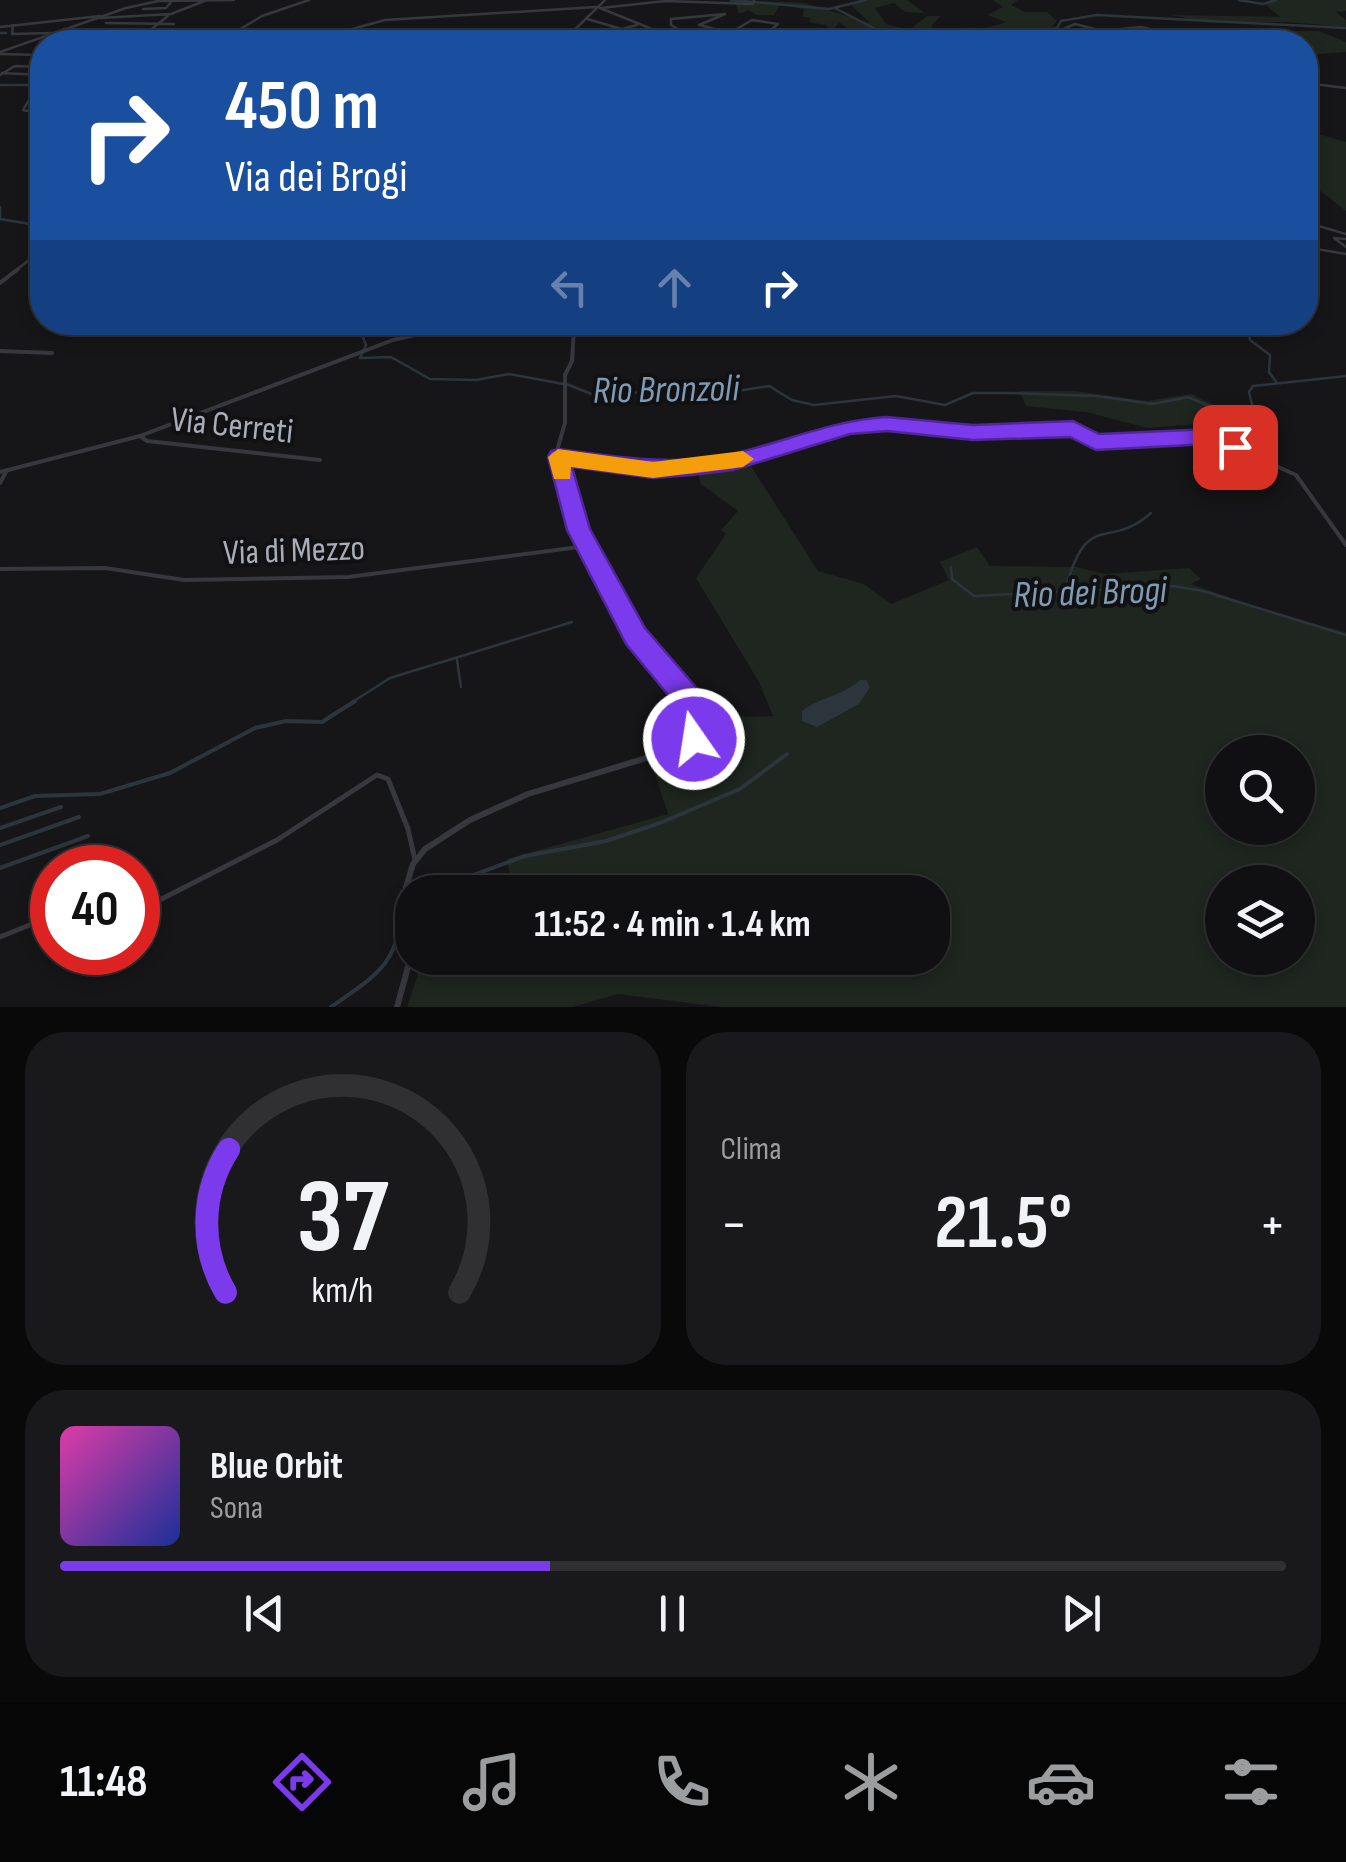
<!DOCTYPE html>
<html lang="it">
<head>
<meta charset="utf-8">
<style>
  :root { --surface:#101012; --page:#19191b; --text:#f1f3f6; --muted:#9c9d9f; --line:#303032; --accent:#7c3aed }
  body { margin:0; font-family:"Sofia Sans Condensed",sans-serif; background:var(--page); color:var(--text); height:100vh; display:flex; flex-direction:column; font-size:38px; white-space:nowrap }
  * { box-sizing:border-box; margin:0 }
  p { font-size:32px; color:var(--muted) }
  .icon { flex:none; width:55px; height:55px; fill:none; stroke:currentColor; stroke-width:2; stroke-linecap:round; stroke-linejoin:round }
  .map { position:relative; height:1007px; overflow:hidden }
  .sheet { display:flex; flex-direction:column; gap:25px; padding:25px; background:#09090a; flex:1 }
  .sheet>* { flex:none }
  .banner { position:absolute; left:30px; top:30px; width:1288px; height:305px; border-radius:40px; box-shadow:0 5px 15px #0003,0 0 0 2px var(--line); background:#1a4fa0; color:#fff; overflow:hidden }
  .buttons { position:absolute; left:1205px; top:735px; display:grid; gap:20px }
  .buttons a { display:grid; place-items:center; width:110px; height:110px; border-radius:50%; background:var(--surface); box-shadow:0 5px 15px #0003,0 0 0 2px var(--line); font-size:50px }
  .speed { position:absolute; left:30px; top:845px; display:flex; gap:20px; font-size:50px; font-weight:700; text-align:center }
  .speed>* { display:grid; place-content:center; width:130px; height:130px; border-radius:50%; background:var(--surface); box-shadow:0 5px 15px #0003,0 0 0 2px var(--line); line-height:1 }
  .speed .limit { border:15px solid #d22; background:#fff; color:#111 }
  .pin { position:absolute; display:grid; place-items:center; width:85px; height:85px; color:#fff; margin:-42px; border-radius:20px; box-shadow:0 5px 15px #0006 }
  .me { position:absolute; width:110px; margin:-55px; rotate:347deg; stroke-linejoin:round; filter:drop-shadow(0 0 8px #0008) }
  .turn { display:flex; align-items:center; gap:35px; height:210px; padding:0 30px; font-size:45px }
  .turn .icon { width:130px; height:130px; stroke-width:2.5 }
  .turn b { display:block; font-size:70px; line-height:85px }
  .lanes { display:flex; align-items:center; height:95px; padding:0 30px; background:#0003; justify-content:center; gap:50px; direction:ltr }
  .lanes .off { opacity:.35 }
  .big { font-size:75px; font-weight:700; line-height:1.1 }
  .sheet .widget { flex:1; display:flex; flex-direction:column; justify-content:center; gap:15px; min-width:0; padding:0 35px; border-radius:40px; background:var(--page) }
  .sheet .dial { align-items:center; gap:0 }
  .dial svg { height:260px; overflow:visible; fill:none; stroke:var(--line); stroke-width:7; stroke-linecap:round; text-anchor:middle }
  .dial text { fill:var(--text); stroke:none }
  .song { display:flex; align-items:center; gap:30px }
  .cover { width:120px; height:120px; border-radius:15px; background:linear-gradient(135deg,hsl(320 70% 55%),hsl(230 70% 35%)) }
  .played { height:10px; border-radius:5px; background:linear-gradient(90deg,var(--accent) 40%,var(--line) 40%) }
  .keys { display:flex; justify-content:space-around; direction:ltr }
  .heat { display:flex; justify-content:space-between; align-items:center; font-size:55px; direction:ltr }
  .sheet .tiles { flex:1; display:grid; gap:25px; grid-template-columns:1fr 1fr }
  .widget:last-child { grid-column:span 2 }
  .trip { position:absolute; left:395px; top:875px; width:555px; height:100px; border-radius:40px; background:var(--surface); box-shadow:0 5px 15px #0003,0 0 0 2px var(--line); font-weight:700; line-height:100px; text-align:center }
  .tabs { display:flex; height:160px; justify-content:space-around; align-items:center; background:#060607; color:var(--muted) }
  .tabs .icon { width:70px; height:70px }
  .tabs .active { color:var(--accent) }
  .tabs b { font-size:45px; color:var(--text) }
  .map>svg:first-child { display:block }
  .green { fill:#1e261f; fill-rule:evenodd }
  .water { fill:#2c353c }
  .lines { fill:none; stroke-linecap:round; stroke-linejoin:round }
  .stream-far1 { stroke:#2c353c; stroke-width:2.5 }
  .stream { stroke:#2c353c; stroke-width:4 }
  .minor-far2 { stroke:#37383d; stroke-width:2.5 }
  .minor-far1 { stroke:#37383d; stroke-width:4 }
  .minor { stroke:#37383d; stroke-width:5 }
  .tertiary-far3 { stroke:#37383d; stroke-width:2.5 }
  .tertiary-far2 { stroke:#37383d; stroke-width:4 }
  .tertiary-far1 { stroke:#37383d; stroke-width:5 }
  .tertiary { stroke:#37383d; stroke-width:6 }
  .route { fill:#7c3aed; stroke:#51269a; stroke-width:2.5 }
  .slow { fill:#f59e0b }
  .labels { text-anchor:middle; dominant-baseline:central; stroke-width:8; stroke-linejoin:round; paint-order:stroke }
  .street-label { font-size:35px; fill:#a8adb8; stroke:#111113 }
  .water-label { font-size:38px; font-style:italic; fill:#7f9bb3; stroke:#111113 }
</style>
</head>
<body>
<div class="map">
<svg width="1346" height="1007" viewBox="0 0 1346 1007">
  <rect width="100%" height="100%" fill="#161618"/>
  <path class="green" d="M739,0l66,3 65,20 -20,-19 11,-4h46l18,13 -20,-1 -11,-9 -19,5 11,16 23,6 18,-14h14l-9,9v9l28,2 19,6h-111l-20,-3 7,-5 -16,-12 -6,9 -8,-6 -16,-3 2,-4 -8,-1 1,-8 -24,-4 -6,10h-17l-9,-5 -9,4 -3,-9 -11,-3z
    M993,0h25l-7,5 14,7h22l10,9 -6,7 -29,5 3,2 -75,-3 -2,-3 32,1 26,-8 -19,-7 16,-8z
    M1271,0h75v11l-10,1 10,8v7l-60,-5 -77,1 -37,-8 108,2 -15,-13z
    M1299,31h20l27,11v10l-41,3v-13h-29l11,-3 -2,-7z
    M1305,130l41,12v69l-41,-32z
    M1019,391h56l72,10 44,-7 35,16 30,4 -16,19 -13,-1 -15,-9 -65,5 -61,-16 -60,-6z
    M747,460l71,111 46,13 27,20 58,-24 -9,-18 37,-15 13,19 86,1 29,7 84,-6 12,11 -10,5 86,30 69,18v375h-625l-103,-13 -45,13h-166l11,-33 -1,-16h515v-66h-419l-6,-33 161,-45 -17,-52 37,-11 10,-11v-36l49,13 26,-1 -14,-34 -63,-104 30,-44 -5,-4 17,-19 -37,-27 -4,-15zM1222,752h76v76h-76zM1222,882h76v76h-76z"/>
  <path class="water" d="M860,680h6l4,7 -11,17 -42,23 -15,-6v-10c18,-14 41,-15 58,-31z"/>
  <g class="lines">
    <path class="stream-far1" d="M731,0l98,9 37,-9
      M1239,0l24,4 13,-4
      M835,8l48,25 25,4 60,-8 75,2 52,11
      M1043,31l14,-3 4,-7 36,-6 249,13
      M0,33h6
      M0,85h35
      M0,207v12l42,7
      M357,322l9,23 -6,13 31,-1 39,22 46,1 33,-6 60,11 35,14 57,-11 33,10 75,-12 23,14 22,5 82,-9 49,9 28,-12h34l90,3 56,8 35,-7 35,15 31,1 -5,-21 4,-6 93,-10
      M1247,322l3,18 20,15 -1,17 8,11
      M951,567l1,12 22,17 199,-10 30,5 143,44
      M1065,591c22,-84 42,-39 86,-78
      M457,660l4,27
      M351,703l39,-25 182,-56"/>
    <path class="stream" d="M0,808l35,-12 65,-2 70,-21 85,-45 31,-7 36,1 33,-21
      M0,828l61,-21
      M0,845l79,-28
      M0,868l88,-32
      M427,892l98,-36 81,-15 54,-18 80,-34 47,-35
      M331,1007c47,-33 68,-43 72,-104"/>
    <path class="minor-far2" d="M161,1l73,-1
      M601,8l64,-7 88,3 1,-4
      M143,9l23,-1 6,-7
      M100,18l71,-4 36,-14
      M587,19l35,10 15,-4
      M106,23l68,1
      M13,25l-1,9 40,-1
      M0,27l100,-11
      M64,29l94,3
      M1049,29l10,2 16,-7 28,7 38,-4 69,15
      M51,35l85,6
      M138,40l31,-25
      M611,41l1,-14
      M47,42l14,-5
      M219,42l43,-26 47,-16
      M305,42l80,-22 211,-13
      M42,44l-3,1 3,2
      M0,54l42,1
      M2,73l40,2
      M0,75l15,-9 27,1
      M42,79l-19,31 19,4
      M1305,98l6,2
      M1305,222l41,12
      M1346,239l-12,-1 12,9
      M1305,247l41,7
      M15,271l27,-21"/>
    <path class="minor-far1" d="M0,283l18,-14
      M604,322h34
      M0,351l52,2
      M140,436l7,5 173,19
      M558,457l95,13 39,-3 41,-5 117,-35 37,-3 86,9 100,-4 23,13 115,-5 85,38 50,70
      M0,472l140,-36 253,-96 39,-9 42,3 64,-12
      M0,483l7,-13
      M0,569l105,-1 79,12 164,-3 239,-31"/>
    <path class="minor" d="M138,884l6,24 133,-68 100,-65 11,4 20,50 7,31
      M0,937l52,-21"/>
    <path class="tertiary-far3" d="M600,8l84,34 9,-4 -22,-13v-6l54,-5 -26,11 31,8 22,-13 26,4 -21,18
      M562,42l43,-42
      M775,42l19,-6 16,1 -1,5
      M0,52l126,-44 37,-8
      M1305,83l41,5"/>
    <path class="tertiary-far2" d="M560,462l-2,-15 7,-24v-48l7,-14 2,-31 5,-8"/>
    <path class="tertiary-far1" d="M560,459l19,71 56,106 56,67"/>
    <path class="tertiary" d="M397,1007l12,-44 -3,-76 7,-23 12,-15 45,-29 58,-26 158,-48 9,-7 -5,-38"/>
  </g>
  <path class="route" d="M887,417l86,8 100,-4 26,13 112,-5 31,12 3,6 -10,8 -26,-11 -113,6 -26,-13 -97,3 -86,-9 -37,3 -117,36 -41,5 -39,3 -81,-11 18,62 55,99 56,65 8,46 -4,10 -11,4 -10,-4 -6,-42 -52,-63 -59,-114 -19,-73 3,-6 7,-2c60,8 119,18 178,4 51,-12 98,-33 151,-36z"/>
  <path class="slow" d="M558,449l95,13 90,-11 11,8 -11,8 -90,11 -82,-11 -1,12h-16l-6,-22z"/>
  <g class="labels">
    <g class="street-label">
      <text transform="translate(232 426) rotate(6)">Via Cerreti</text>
      <text transform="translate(294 551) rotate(-2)">Via di Mezzo</text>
    </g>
    <g class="water-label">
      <text transform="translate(666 390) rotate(-1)">Rio Bronzoli</text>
      <text transform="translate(1090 593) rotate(-2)">Rio dei Brogi</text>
    </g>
  </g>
</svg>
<div class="buttons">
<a><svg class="icon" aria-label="search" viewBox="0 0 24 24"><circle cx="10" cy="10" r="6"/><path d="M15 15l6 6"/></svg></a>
<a><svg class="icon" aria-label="layers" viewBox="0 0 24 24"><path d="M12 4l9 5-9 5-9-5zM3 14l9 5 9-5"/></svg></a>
</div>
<div class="speed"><div class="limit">40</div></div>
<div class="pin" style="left:1235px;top:447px;background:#d93025"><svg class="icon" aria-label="arrive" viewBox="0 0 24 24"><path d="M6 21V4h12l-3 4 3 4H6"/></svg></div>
<svg class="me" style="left:694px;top:739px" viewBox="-20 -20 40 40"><circle r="17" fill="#7c3aed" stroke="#fff" stroke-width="3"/><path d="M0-11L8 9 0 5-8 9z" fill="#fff"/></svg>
<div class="trip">11:52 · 4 min · 1.4 km</div>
<div class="banner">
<div class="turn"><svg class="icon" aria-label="right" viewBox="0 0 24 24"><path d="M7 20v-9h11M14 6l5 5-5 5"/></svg><div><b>450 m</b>Via dei Brogi</div></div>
<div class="lanes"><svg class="icon off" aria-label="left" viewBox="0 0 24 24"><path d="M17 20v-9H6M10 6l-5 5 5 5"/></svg><svg class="icon off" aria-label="ahead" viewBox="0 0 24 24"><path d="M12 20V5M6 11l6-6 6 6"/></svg><svg class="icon" aria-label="right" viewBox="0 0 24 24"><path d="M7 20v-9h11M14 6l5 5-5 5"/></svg></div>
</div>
</div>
<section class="sheet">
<div class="tiles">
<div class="widget dial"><svg viewBox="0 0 100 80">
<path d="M14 69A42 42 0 1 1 86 69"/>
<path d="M14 69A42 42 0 0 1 15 25" stroke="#7c3aed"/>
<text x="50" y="56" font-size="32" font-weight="700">37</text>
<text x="50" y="72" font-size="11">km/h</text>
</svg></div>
<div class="widget"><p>Clima</p>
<div class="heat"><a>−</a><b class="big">21.5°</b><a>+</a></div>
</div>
<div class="widget">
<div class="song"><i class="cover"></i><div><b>Blue Orbit</b><p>Sona</p></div></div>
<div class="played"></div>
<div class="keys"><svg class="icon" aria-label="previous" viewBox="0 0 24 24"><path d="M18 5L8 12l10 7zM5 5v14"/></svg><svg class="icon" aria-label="pause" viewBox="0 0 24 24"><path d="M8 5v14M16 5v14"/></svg><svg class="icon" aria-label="next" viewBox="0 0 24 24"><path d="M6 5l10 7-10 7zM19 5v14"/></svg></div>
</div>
</div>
</section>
<nav class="tabs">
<b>11:48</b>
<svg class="icon active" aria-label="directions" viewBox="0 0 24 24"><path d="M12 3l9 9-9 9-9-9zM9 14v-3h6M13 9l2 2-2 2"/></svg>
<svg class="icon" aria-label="music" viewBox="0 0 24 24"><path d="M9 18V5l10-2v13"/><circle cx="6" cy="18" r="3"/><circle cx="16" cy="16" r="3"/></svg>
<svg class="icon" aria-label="phone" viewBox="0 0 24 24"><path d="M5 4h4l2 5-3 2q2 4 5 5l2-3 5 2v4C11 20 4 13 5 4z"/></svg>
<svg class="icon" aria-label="climate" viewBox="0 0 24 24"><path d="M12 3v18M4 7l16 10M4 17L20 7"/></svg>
<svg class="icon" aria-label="car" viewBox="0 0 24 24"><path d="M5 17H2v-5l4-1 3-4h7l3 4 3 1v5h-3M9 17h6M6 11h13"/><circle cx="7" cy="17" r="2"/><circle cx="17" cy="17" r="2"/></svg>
<svg class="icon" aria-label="filters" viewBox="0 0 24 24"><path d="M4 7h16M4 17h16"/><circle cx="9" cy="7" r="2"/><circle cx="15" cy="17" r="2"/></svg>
</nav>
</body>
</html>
